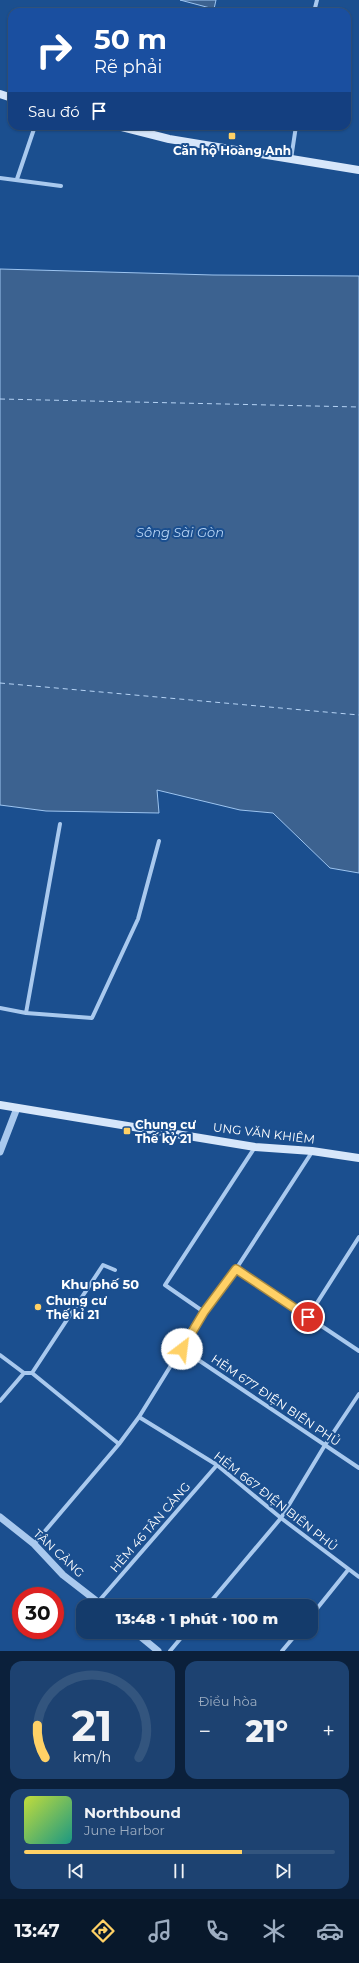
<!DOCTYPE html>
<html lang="vi">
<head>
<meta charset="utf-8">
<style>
  :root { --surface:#143b6b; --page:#1d4271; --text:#f1f3f6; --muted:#9dadc1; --line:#33557e; --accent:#ffd166 }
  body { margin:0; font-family:Montserrat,sans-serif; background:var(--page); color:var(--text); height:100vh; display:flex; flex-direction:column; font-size:15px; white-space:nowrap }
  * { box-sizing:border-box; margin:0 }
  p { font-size:13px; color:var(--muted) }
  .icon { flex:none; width:22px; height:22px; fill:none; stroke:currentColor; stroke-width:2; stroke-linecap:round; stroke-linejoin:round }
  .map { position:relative; height:1651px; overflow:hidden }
  .drawer { display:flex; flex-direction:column; gap:10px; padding:10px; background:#0b203b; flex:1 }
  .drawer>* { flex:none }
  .top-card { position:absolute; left:8px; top:8px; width:343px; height:122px; border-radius:12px; box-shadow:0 1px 3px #0004,0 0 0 1px var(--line); background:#1a4fa0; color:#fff; overflow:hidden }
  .speed { position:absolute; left:12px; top:1587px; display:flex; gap:8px; font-size:20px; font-weight:700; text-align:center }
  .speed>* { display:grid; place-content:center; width:52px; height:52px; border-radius:50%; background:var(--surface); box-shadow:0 1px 3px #0004,0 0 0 1px var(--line); line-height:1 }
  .speed .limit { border:6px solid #d22; background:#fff; color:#111 }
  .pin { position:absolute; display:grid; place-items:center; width:34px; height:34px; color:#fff; margin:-17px; border:2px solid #fff; border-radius:50%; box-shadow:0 1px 4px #0007 }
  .me { position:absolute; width:44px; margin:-22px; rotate:30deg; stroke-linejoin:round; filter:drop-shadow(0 0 3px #0008) }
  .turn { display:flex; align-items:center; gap:14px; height:84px; padding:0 20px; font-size:18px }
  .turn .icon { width:52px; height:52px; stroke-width:2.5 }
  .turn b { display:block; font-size:28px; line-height:34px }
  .then { display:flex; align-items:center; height:38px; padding:0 20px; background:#0003; gap:8px; font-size:15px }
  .big { font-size:30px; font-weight:800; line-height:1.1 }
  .drawer .tile { flex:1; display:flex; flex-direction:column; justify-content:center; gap:6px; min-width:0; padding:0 14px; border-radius:12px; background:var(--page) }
  .drawer .dial { align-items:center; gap:0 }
  .dial svg { height:104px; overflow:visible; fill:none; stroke:var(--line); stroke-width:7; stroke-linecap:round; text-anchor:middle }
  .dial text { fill:var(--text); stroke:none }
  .song { display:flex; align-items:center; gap:12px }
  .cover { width:48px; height:48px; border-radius:6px; background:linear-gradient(135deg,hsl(70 70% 55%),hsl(170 70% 35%)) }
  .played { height:4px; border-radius:2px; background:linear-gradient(90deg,var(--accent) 70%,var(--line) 70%) }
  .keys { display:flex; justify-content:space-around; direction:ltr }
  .heat { display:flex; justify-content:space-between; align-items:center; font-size:22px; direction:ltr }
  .drawer .tiles { flex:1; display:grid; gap:10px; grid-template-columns:1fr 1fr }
  .tile:last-child { grid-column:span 2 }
  .trip { position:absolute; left:76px; top:1599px; width:242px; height:40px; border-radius:12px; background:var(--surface); box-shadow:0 1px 3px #0004,0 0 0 1px var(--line); font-weight:800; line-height:40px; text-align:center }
  .tabs { display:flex; height:64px; justify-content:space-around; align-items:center; background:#08182b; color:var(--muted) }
  .tabs .icon { width:28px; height:28px }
  .tabs .selected { color:var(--accent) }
  .tabs b { font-size:18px; color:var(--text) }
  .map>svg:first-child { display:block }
  .water { fill:#3c6290; stroke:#9cc4f0 }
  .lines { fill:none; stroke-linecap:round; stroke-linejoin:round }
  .ferry { stroke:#b5d3f5; stroke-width:1; stroke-dasharray:5 4; stroke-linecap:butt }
  .minor { stroke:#a9c9ee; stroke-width:4 }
  .tertiary { stroke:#a9c9ee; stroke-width:7 }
  .secondary { stroke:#d6e6fa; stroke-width:8 }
  .route-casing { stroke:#a68842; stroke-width:10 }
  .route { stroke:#ffd166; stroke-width:7 }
  .poi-dot { fill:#ffd166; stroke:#1b4f8f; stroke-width:1.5 }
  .labels { text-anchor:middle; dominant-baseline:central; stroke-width:4; stroke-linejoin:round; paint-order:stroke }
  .poi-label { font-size:12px; font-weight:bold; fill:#fff; stroke:#1b4f8f; text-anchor:start }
  .street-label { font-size:12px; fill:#fff; stroke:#1b4f8f }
  .water-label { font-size:13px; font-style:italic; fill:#b5d3f5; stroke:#1b4f8f }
  .neighbourhood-label { font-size:13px; font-weight:bold; fill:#fff; stroke:#1b4f8f }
</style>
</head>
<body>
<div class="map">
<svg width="359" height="1651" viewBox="0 0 359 1651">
  <rect width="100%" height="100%" fill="#1b4f8f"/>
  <path class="water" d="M180,0h36l-2,9z
    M0,269l213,6 146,1v597l-29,-5 -57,-55 -33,-3 -83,-20 2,23 -113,-2 -46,-6z"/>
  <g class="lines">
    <path class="ferry" d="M0,399l359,8
      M0,683l359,32"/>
    <path class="minor" d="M314,12l3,-12
      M291,159l5,-33
      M0,178l61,8
      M17,179l18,-53
      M0,1008l26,5 66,5 46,-99 21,-78
      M26,1013l34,-189
      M236,1269l123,82
      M204,1312l-39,-27 90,-138
      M308,1317l51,-80
      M182,1349l177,119
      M0,1355l24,18
      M32,1373l87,71
      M0,1401l24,-28h8l71,-108 12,5
      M139,1417l78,48 64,53 78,59
      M34,1544l85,-100 20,-27 65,-105 32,-43 76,-117
      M98,1602l119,-137
      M207,1606l74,-88 44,-73 34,-51
      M311,1616l37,-46
      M170,1651l16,-19
      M282,1651l16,-19"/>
    <path class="tertiary" d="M0,1152l17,-44
      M0,1517l34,27 29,31 40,31
      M135,1632l23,19"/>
    <path class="secondary" d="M0,94l12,4
      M118,126l51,13 190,31
      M0,1105l255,42 57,4 47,7"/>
  </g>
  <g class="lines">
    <g class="route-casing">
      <path id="route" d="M182,1349l22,-37 32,-43 72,48"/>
    </g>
    <use href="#route" class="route"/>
  </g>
  <g class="poi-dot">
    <rect x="228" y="132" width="8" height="8" rx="2"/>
    <rect x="123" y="1127" width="8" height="8" rx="2"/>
    <circle cx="38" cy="1307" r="4"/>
  </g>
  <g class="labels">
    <g class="poi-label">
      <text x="232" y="150" text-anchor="middle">Căn hộ Hoàng Anh</text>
      <text x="135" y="1124">Chung cư<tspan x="135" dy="14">Thế kỷ 21</tspan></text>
      <text x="46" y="1300">Chung cư<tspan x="46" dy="14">Thế kỉ 21</tspan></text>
    </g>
    <g class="street-label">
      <text transform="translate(264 1133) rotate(7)">UNG VĂN KHIÊM</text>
      <text transform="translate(276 1400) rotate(34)">HẺM 677 ĐIỆN BIÊN PHỦ</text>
      <text transform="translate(276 1501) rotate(38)">HẺM 667 ĐIỆN BIÊN PHỦ</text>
      <text transform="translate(150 1527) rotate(-49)">HẺM 46 TÂN CẢNG</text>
      <text transform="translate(59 1553) rotate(43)">TÂN CẢNG</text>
    </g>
    <g class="water-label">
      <text x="180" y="532">Sông Sài Gòn</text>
    </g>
    <g class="neighbourhood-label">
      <text x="100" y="1284">Khu phố 50</text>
    </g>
  </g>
</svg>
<div class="speed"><div class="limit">30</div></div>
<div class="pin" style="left:308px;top:1317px;background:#d93025"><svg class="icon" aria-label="arrive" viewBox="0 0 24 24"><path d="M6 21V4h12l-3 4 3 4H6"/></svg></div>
<svg class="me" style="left:182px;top:1349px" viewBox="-20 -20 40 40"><circle r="19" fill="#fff"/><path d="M0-13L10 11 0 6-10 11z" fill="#ffd166"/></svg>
<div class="trip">13:48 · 1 phút · 100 m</div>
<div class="top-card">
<div class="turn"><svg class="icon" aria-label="right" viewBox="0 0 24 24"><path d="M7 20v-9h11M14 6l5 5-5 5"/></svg><div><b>50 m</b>Rẽ phải</div></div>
<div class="then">Sau đó<svg class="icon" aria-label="arrive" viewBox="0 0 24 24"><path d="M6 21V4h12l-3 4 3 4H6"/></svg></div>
</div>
</div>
<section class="drawer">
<div class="tiles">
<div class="tile dial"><svg viewBox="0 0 100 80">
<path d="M14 69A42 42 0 1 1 86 69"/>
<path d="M14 69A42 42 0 0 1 8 44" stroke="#ffd166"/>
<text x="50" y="56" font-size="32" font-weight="700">21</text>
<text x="50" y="72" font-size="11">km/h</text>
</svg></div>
<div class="tile"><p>Điều hòa</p>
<div class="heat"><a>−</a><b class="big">21°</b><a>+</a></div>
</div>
<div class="tile">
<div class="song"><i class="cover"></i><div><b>Northbound</b><p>June Harbor</p></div></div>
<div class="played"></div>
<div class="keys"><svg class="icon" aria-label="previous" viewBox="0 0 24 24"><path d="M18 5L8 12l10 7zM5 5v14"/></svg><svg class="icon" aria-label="pause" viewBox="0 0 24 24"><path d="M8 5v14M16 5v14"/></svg><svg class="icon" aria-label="next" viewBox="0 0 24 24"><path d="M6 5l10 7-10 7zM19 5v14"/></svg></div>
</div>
</div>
</section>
<nav class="tabs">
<b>13:47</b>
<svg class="icon selected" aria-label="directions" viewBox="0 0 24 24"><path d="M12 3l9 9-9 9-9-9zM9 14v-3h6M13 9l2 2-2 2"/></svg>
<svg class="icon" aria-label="music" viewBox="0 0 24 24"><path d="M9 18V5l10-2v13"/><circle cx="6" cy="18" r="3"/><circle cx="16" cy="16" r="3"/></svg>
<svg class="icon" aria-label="phone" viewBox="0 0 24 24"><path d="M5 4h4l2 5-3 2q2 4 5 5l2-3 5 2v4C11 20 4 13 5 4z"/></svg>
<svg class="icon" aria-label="climate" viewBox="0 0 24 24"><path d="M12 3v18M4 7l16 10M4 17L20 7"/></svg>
<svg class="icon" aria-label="car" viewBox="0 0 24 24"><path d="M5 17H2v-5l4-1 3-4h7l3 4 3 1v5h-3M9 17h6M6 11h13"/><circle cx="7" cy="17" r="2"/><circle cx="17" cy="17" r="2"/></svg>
</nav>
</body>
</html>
